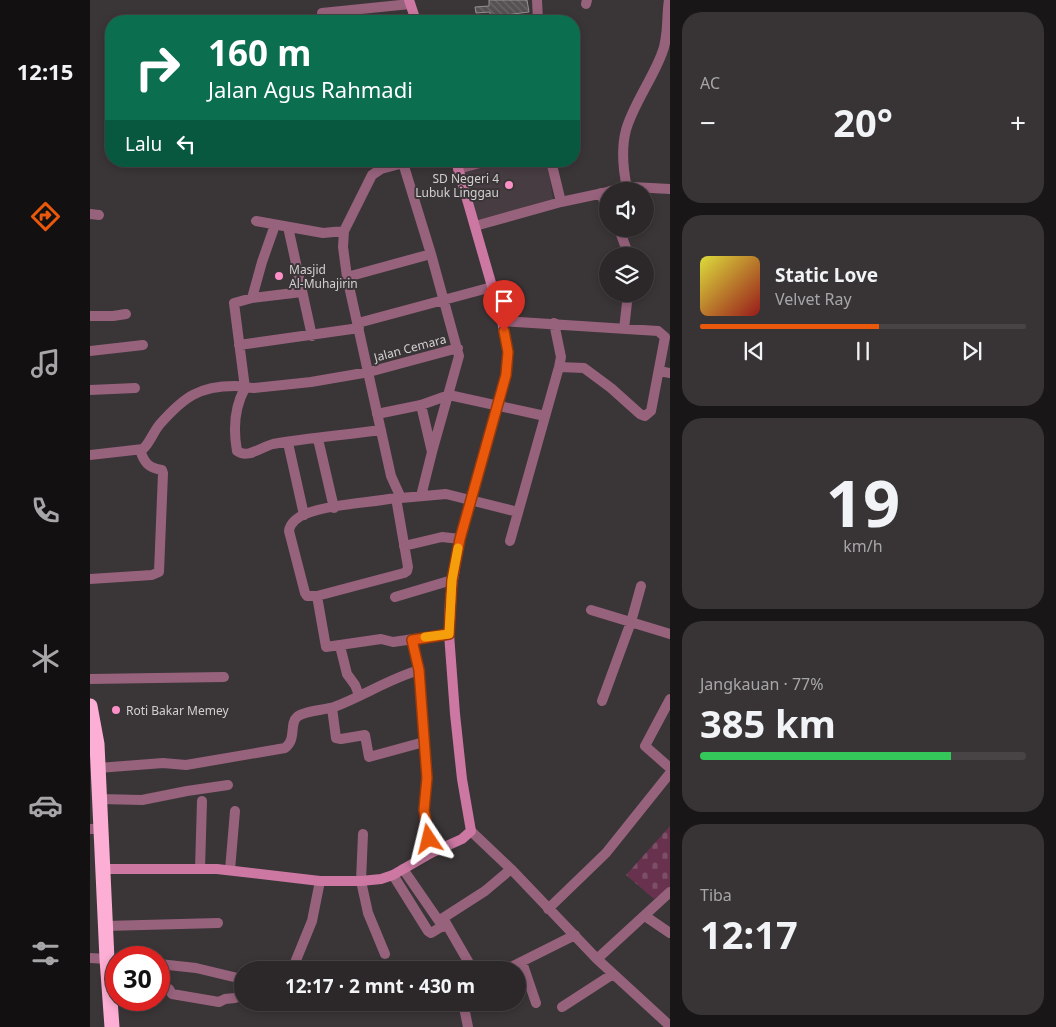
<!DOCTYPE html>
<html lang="id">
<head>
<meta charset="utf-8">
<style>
  :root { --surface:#2c2829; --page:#383435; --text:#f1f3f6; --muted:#a6a6a8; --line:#484446; --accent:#ea580c }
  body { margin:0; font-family:"Noto Sans",sans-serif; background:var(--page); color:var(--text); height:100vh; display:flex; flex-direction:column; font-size:19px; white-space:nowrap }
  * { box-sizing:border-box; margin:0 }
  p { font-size:16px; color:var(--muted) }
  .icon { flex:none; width:28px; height:28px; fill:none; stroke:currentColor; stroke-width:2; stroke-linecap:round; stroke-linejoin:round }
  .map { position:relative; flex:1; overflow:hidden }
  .details { display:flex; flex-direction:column; gap:12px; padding:12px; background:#181617; width:386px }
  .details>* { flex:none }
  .banner { position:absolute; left:15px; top:15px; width:475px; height:152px; border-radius:20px; box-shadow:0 2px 8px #0003,0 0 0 1px var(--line); background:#0b6e4f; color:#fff; overflow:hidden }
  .tools { position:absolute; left:509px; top:182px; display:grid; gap:10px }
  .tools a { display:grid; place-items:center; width:55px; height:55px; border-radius:50%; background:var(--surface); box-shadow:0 2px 8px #0003,0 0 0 1px var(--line); font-size:25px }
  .speed { position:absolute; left:15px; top:946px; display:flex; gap:10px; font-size:25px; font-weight:700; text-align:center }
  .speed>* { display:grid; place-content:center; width:65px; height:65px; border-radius:50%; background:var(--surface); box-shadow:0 2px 8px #0003,0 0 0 1px var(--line); line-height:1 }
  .speed .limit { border:8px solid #d22; background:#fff; color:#111 }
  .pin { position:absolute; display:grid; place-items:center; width:42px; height:42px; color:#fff; margin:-51px -21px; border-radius:50% 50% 50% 0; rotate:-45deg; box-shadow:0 0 5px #0007 }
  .pin .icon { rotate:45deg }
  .me { position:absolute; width:55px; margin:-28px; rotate:350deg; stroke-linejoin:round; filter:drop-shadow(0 0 4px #0008) }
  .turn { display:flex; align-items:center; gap:18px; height:105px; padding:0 20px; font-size:22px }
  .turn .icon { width:65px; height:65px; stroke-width:2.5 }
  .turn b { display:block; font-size:35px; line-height:42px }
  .then { display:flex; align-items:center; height:48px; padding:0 20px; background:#0003; gap:10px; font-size:19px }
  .big { font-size:38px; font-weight:700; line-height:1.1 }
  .details .widget { flex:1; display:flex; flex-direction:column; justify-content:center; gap:8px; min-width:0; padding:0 18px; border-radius:20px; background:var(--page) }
  .details .dial { align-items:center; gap:0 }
  .dial b { font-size:65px; line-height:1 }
  .song { display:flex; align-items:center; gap:15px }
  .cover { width:60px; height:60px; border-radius:8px; background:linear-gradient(135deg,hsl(60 70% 55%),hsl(0 70% 35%)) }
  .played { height:5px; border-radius:2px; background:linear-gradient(90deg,var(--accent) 55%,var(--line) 55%) }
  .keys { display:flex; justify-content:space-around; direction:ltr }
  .heat { display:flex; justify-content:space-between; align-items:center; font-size:28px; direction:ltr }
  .charge { height:8px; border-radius:4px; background:linear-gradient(90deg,#34c759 77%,var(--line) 0) }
  .trip { position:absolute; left:144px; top:961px; width:292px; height:50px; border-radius:25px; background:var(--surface); box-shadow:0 2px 8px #0003,0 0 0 1px var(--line); font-weight:700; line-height:50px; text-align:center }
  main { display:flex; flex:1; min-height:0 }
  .dock { display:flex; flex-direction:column; width:90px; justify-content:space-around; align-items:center; background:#121010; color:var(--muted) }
  .dock .icon { width:35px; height:35px }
  .dock .active { color:var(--accent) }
  .dock b { font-size:22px; color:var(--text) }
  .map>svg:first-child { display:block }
  .built { fill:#473c41 }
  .cemetery { fill:url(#cemetery-stones) }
  .building { fill:url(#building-back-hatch); stroke:#979194 }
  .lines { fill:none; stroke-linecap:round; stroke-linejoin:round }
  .street { stroke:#97627c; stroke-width:10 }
  .secondary { stroke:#cc78a2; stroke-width:10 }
  .highway { stroke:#fcaed4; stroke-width:15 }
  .route-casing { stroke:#983908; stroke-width:12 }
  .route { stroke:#ea580c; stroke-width:9 }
  .slow { stroke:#f59e0b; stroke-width:9 }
  .poi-dot { fill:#fb8fc6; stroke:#3a3537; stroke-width:2 }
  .labels { text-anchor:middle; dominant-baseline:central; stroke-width:4; stroke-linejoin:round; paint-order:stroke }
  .poi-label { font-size:12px; fill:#d3d0d2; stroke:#3a3537; text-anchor:start }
  .street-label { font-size:12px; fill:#d3d0d2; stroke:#3a3537 }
</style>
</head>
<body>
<main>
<nav class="dock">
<b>12:15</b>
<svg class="icon active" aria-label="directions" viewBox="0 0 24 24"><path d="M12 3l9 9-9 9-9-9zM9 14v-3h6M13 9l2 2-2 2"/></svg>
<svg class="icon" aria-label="music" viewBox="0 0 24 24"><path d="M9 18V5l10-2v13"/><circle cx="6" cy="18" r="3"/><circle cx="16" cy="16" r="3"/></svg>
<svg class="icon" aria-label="phone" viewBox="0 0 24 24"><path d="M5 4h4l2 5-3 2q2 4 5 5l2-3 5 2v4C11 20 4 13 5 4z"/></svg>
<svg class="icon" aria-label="climate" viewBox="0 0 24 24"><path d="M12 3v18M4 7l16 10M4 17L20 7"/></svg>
<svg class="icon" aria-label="car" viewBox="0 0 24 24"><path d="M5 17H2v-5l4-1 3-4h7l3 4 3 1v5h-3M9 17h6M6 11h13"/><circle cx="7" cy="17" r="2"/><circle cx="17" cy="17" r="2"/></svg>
<svg class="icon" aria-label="filters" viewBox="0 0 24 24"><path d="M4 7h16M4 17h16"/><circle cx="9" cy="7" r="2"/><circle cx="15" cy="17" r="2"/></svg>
</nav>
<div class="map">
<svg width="580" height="1027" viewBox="0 0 580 1027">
  <defs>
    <pattern id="cemetery-stones" width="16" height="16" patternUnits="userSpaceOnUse" patternTransform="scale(1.25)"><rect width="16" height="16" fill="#68324e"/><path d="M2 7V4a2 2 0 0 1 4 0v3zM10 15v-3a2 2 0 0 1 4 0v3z" fill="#7d4f67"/></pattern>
    <pattern id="building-back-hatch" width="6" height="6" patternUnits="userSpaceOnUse" patternTransform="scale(1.25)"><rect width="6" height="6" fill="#565153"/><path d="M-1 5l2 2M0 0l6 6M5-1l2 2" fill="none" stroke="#6d696b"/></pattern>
  </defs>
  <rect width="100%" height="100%" fill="#3a3537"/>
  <path class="built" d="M408,161h49l6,38 -76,21 -14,-49z"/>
  <path class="cemetery" d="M580,826v61l-16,12 -28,-24z"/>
  <path class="building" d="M399,0h38l2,12 -39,5v-5l-14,1 -1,-6 14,-1z"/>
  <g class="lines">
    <path class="street" d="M447,0l1,21
      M496,4l1,-4
      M232,13l88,-9
      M321,161l-30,8 -9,6 -28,56 -1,16 4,30 44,199 10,22 45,-4 72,18
      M461,161l10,41
      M313,163l28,91 28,102 -27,96
      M368,169l29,-8
      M537,188c-4,-19 -6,-39 -1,-58 7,-25 27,-52 36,-77 7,-17 4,-35 7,-53
      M520,191l22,-4 38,2
      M511,193l7,19
      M0,214l9,1
      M166,221l67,12 21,-2
      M385,226l86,-24 47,-10
      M198,227l24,109
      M529,229l10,27
      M257,277l84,-23
      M212,292l-50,6 -18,5 11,85c-11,20 -12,41 -8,63 11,8 24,-4 36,-7 35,-6 72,-9 108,-14
      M162,298l10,-36 13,-37
      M0,316h23l13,-2
      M412,321l156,10 7,6 -14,74 -6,5 -5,-2 -29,-26 -27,-20 -25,-1
      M268,323l134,-36
      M534,329l4,-35
      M149,345l120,-17
      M0,351l53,-6
      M569,371l11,2
      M0,390l45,-2
      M331,405l11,47 -11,44
      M287,414l44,-9 28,-10 96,21
      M228,439l16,69
      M198,443l16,72
      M0,455l53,-6c7,-6 10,-17 17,-25 24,-27 39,-38 75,-38 7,0 12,2 19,2l57,-6 58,-10 89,-24
      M306,498l12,69 -1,4 -3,2 -87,23h-10l-2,-3 -16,-62c1,-8 9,-14 16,-17 27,-10 62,-11 91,-16h5
      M420,541l49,-174 2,-10 -7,-34
      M314,546l38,-9 18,2
      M0,579l62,-4 7,-3 4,-99 -1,-3c-14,-2 -18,-8 -22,-20
      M227,596l9,51 55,-8 12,3 56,-8
      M305,597l57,-17
      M501,610l79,24
      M322,640l7,30 8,108 -3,32 7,43
      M250,646l7,28 8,11 4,10
      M0,679l134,-2
      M580,699l-25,47 25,22
      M512,701l29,-79 10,-36
      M242,708l4,30 5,1 24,-4 4,22 55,-15
      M8,768l65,-5 23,2 99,-17c12,-9 4,-24 12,-31 6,-6 28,-7 37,-10 29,-11 55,-28 85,-37
      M10,799l42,1 45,-9 41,-6
      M0,829h11
      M381,831l40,38 86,90 73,67
      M273,834l-2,47 7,32 17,41
      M110,869l2,-68
      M313,869l40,58
      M140,870l5,-59
      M303,875l35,56 3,2 15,-9
      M458,909l58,-56 64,-80
      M555,916l25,17
      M15,926l113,-3
      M0,958l17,1
      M507,959l73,-67
      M432,962l14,41
      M69,964l37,4 46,11
      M202,970l20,-49 8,-40
      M383,970l-30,-52 42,-27 26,-22
      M415,970l70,-35
      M69,988l10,1 3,5 47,8 6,-3 10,-1
      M373,1002l5,25
      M472,1007l51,-33"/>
    <path class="secondary" d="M319,0l7,21
      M13,869h114l103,12h41l20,-2 12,-4 38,-22 31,-14 9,-8 -9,-52 -7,-65 -6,-80 1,-36 10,-59 46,-164 2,-23 -6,-31 -46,-160"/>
    <path class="highway" d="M0,706l7,38 10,215 5,68"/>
  </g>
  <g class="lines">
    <g class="route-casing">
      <path id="route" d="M339,839l-5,-29 3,-32 -8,-108 -7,-30 37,-6 3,-54 8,-41 46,-164 2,-23 -4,-21"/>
    </g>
    <use href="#route" class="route"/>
    <path class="slow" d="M335,637l24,-3 3,-54 6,-32"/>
  </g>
  <g class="poi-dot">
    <circle cx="419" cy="185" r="5"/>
    <circle cx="189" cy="276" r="5"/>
    <circle cx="26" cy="710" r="5"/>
  </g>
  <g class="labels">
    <g class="poi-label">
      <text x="409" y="178" text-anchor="end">SD Negeri 4<tspan x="409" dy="14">Lubuk Linggau</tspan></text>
      <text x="199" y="269">Masjid<tspan x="199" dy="14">Al-Muhajirin</tspan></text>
      <text x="36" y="710">Roti Bakar Memey</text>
    </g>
    <g class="street-label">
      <text transform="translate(320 348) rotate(-15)">Jalan Cemara</text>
    </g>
  </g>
</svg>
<div class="tools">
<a><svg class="icon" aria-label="sound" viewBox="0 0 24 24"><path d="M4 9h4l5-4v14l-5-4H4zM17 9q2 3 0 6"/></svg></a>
<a><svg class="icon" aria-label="layers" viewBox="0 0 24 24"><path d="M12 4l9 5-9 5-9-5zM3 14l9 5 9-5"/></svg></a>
</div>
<div class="speed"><div class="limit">30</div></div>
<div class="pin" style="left:414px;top:331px;background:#d93025"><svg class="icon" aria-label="arrive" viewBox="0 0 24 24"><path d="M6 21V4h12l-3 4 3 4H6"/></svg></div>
<svg class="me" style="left:339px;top:839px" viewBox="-20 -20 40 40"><path d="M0-17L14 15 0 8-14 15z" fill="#ea580c" stroke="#fff" stroke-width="4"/></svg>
<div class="trip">12:17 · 2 mnt · 430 m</div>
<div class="banner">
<div class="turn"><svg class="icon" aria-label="right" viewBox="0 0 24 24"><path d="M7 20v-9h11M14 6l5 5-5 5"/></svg><div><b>160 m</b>Jalan Agus Rahmadi</div></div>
<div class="then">Lalu<svg class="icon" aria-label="left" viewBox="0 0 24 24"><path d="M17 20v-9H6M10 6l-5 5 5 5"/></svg></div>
</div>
</div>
<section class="details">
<div class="widget"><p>AC</p>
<div class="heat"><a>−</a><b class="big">20°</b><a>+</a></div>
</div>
<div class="widget">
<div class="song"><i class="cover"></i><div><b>Static Love</b><p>Velvet Ray</p></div></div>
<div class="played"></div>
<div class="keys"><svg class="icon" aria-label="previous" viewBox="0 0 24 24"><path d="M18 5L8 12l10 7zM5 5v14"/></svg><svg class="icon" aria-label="pause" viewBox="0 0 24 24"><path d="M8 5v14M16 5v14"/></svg><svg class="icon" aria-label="next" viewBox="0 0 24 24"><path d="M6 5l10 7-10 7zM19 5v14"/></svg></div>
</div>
<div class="widget dial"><b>19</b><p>km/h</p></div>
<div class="widget"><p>Jangkauan · 77%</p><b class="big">385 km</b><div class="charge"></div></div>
<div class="widget"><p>Tiba</p><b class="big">12:17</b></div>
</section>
</main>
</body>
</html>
